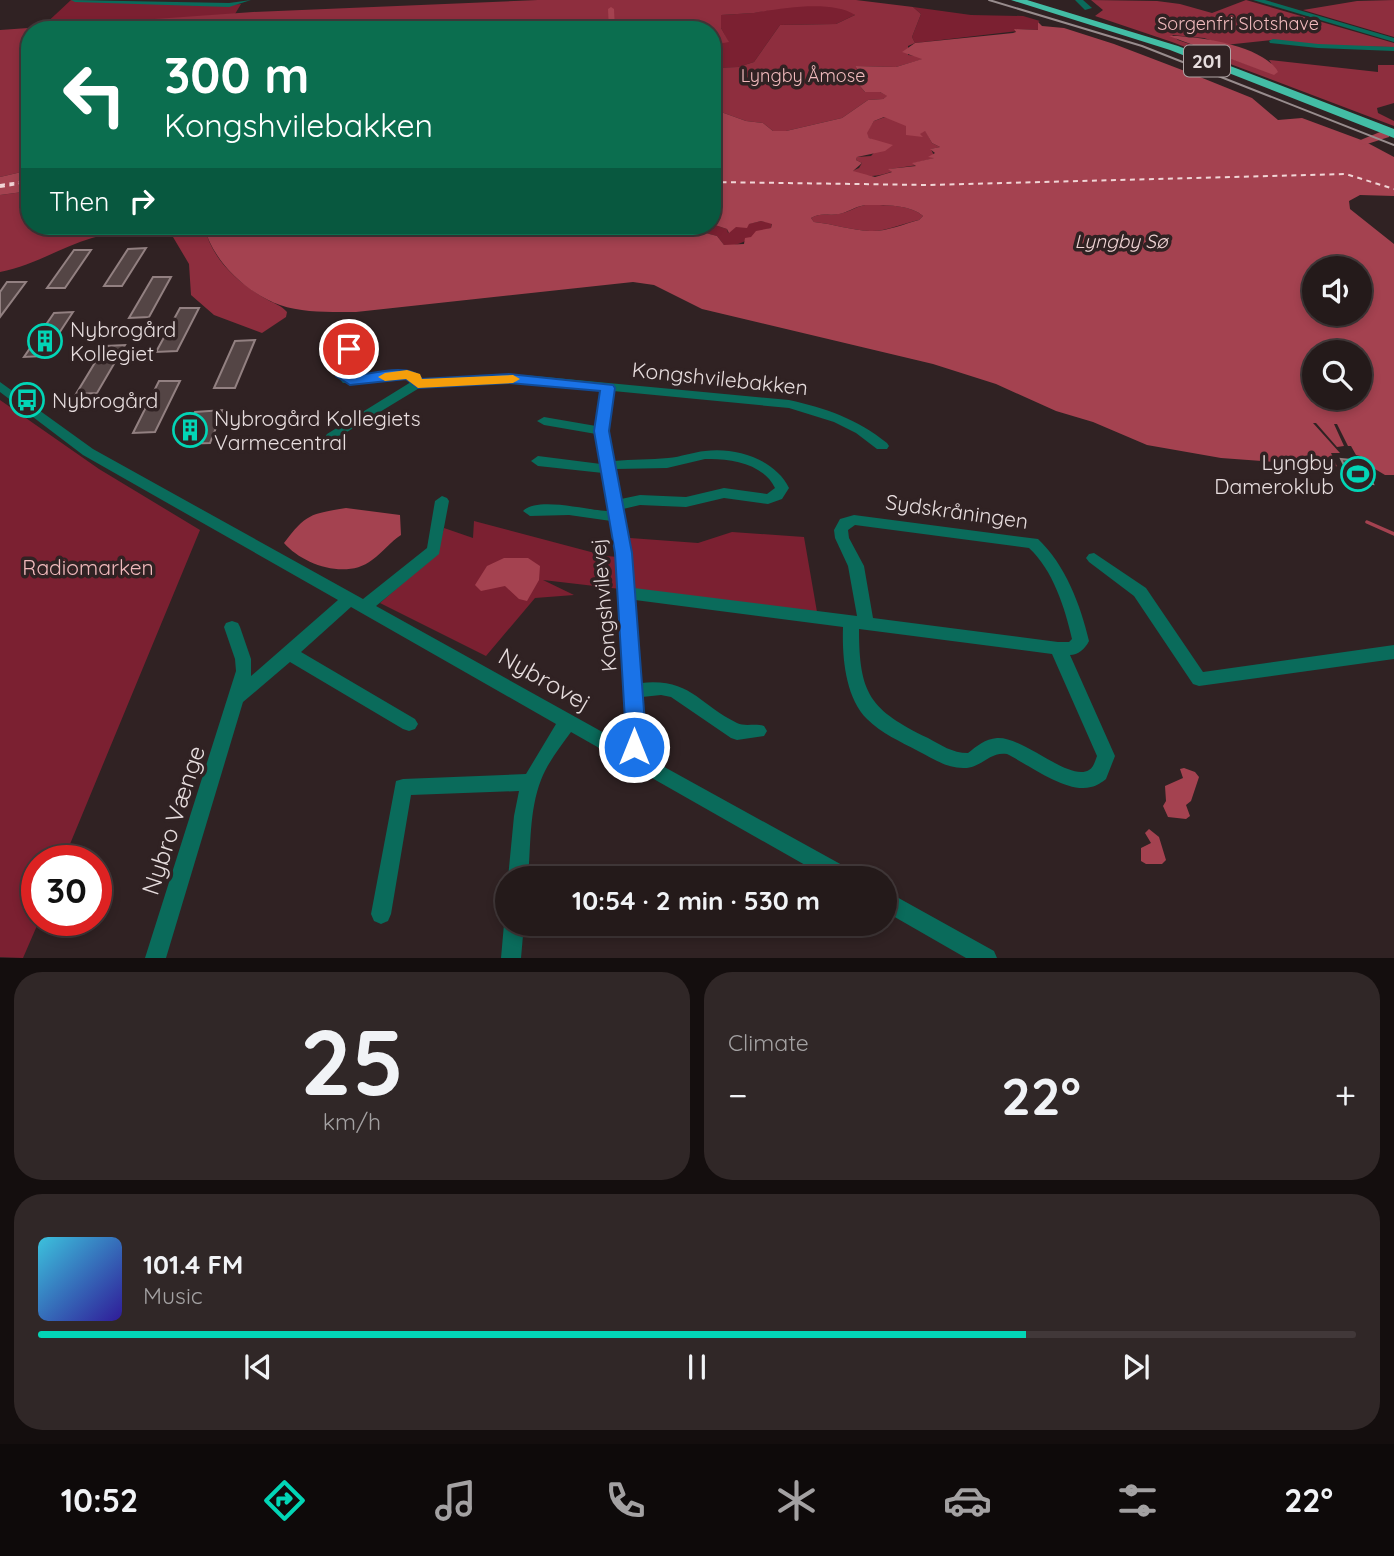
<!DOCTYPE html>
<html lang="en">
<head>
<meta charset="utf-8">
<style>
  :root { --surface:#241a1a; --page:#302727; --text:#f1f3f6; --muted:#a3a1a2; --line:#413839; --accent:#02d5b6 }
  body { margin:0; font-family:Quicksand,sans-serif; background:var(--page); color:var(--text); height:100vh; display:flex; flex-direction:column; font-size:26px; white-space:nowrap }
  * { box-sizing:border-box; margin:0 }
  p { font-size:23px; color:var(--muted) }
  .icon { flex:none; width:38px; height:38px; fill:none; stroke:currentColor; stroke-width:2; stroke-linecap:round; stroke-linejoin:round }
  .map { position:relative; height:958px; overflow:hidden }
  .side { display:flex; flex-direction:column; gap:14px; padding:14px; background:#140e0e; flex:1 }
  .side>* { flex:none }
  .guide { position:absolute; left:21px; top:21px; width:700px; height:214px; border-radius:28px; box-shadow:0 4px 10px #0003,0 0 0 2px var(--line); background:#0b6e4f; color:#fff; overflow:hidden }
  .tools { position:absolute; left:1302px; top:256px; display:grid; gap:14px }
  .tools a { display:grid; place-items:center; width:70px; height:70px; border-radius:50%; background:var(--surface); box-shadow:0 4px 10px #0003,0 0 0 2px var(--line); font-size:35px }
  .speed { position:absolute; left:21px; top:845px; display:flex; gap:14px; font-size:35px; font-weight:700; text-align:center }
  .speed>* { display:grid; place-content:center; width:91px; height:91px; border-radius:50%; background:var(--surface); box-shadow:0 4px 10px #0003,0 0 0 2px var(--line); line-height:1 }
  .speed .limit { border:10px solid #d22; background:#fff; color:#111 }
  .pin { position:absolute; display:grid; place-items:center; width:60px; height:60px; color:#fff; margin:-30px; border:4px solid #fff; border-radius:50%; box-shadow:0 2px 7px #0007 }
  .me { position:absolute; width:77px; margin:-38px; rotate:0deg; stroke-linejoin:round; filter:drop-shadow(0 0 5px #0008) }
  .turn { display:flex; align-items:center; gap:24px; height:147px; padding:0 28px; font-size:32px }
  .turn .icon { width:91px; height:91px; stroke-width:2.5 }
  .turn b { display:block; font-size:49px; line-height:60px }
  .then { display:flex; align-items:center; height:66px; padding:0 28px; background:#0003; gap:14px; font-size:26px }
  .big { font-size:52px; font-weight:700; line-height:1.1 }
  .side .widget { flex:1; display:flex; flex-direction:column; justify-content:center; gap:10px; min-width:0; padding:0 24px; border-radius:28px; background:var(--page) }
  .side .dial { align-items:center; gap:0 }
  .dial b { font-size:91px; line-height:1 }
  .song { display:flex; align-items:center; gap:21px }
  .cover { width:84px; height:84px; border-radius:10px; background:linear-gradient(135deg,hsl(190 70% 55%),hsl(250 70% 35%)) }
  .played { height:7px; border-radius:4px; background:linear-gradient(90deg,var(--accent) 75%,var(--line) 75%) }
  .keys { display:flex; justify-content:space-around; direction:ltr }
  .heat { display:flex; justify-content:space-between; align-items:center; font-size:38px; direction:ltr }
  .side .tiles { flex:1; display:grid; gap:14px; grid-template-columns:1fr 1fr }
  .widget:last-child { grid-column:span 2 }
  .trip { position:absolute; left:495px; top:866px; width:402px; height:70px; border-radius:35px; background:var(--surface); box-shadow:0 4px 10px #0003,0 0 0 2px var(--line); font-weight:700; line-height:70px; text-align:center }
  .dock { display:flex; height:112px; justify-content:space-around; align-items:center; background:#0e0a0a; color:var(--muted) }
  .dock .icon { width:49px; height:49px }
  .dock .current { color:var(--accent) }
  .dock b { font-size:32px; color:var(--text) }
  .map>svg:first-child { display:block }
  .green { fill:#7b2031 }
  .forest { fill:#8e2e3e }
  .water { fill:#a44250; fill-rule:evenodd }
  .pier { fill:#302223 }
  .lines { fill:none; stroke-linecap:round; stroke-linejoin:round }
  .stream-far1 { stroke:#a44250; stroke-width:2 }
  .stream { stroke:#a44250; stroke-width:3.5 }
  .canal { fill:#a44250; fill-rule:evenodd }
  .river { fill:#a44250; fill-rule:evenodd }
  .ferry { stroke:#f1d5d6; stroke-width:2; stroke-dasharray:5 4.5; stroke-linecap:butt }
  .building { fill:#544545; stroke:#928081; stroke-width:2 }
  .minor { fill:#0a6b5b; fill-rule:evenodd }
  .highway { fill:#43bda5; fill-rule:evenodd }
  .tram { stroke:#988c8d; stroke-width:2 }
  .route { fill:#1a73e8; stroke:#114b97; stroke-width:2 }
  .slow { fill:#f59e0b }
  .labels { text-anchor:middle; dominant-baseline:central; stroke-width:7; stroke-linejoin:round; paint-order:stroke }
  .far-park-label { font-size:18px; fill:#f1babd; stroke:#302223 }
  .shield { fill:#302223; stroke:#b0a5a6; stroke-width:2 }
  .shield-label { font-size:19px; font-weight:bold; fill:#e7ddde }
  .far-water-label { font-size:19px; font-style:italic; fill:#f1d5d6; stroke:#302223 }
  .poi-label { font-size:21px; fill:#e7ddde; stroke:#302223; text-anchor:start }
  .street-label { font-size:21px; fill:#e7ddde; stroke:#302223 }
  .park-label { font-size:21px; fill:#f1babd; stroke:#302223 }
  .near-street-label { font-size:24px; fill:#e7ddde; stroke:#302223 }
</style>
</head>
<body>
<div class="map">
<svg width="1394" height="958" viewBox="0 0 1394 958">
  <rect width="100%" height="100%" fill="#302223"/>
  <path class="green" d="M71,0l155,5 15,-1 -6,10 -194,14z
    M808,2c17,0 35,0 47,13l-19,9 -56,1 -26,37 -16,5 -26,1v-23l16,-4 -7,-13v-13l32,-2z
    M913,7l58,8 52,1 17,5 -2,1 1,8 -24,-1 3,2 -103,12 -3,-6 9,-23z
    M761,221l11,2 -1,5c-19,4 -26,20 -47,17l-7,-9 -38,-10 33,-2 15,5 1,4 7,-6z
    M0,400l99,69 101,61 -137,331h-26l2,60 -16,37 -23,-1z
    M474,521l132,35 26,2 -2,-20 68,5 34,-11 72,5 13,75 -274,-32 31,15 -39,3 -49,58 -106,-53 56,-49 8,-26 29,10z"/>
  <path class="forest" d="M538,0h318l57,7 8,7 -9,23 3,6 -7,3v9l11,1 4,3 -27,8 -41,-1 8,11 -4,8 6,7h15l8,4 -5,3 -15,1 -26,18 -56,13h-13l-10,-8 -17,-2 -25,-9h-9v-44l26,-1 16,-5 26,-37 56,-1 19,-9c-23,-15 -72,-7 -101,-2 -11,1 -22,1 -33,2v13l8,14 -17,3v-15h-268l9,-3 -32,3h-391v140l-30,7v-147l253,-18z
    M1091,0l66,1 23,3 32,9 34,-13 148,43v4l-74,-1 -47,-6 -48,5 -21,-7 -32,-3 6,5 96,34 3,-2 -8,-12 109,12v-7h16v38l-17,5 1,5 16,8v5l-222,-84 -77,-26 8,-6z
    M1394,0v37l-91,-27 54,-9z
    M885,117l18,6 16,11 6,-4 7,13 8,4 -9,2 4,9 -21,5 4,2 -28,4 3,2c-13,6 -28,7 -41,0l7,-3 3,-5 -6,-3 1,-3 14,-1 11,-12 -13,-6 -3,-5 8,-12z
    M30,191v35h174c8,34 34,57 64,74 7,4 13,5 19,12l-1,5 -24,16 -48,-18 -23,-20 -2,-31 -16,-27c-26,-5 -55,-7 -81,1 -31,9 -59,28 -92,34v-77z
    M865,205c18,0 45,-1 58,11l-4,4c-15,3 -34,12 -49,11 -19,-1 -37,-7 -56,-9l-3,-4c10,-6 16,-2 27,-4 9,-1 17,-7 27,-9z"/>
  <path class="water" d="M1038,22l4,4 22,2 50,16 76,29 62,25 26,22 24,-2 62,23 30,16v39l-34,-1 -11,6 1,8 44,35v231h-9l-10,-6 -154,-11 -74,-13 -54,-23 -37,-11 -60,-27 -63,-20 -231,-55 -48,-24 -21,-3 -277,30c-25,0 -53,1 -76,-7 -34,-12 -68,-45 -76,-79h475l38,10 7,9 20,-1 1,-6 6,-1 5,-6 15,-3 1,-4 -11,-3 -12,3 -2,4 -11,-1 -7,6 -2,-4 -15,-5v-112h9l25,9 17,2 10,8h13l56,-13 26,-18 15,-1 4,-3 -7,-4h-15l-6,-7 4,-8 -8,-11 41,1 26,-8 -20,-7 13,-9 98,-10 3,-1 -2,-3 24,1zM884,117l22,9v9l17,2 -3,-3 5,-3 7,12 8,4 -10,2 5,4 -7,4 6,1 -22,5 4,3 -28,3 4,3 -17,5 -22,-6 9,-8 -6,-3 1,-3 28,-6 8,-6 -24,-7 -2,-5 7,-12zM865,205c17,0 45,-1 58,11l-4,4c-15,4 -34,12 -49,11 -19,-1 -37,-7 -56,-9l-3,-4c10,-6 16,-2 28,-4 7,-1 15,-7 26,-9zM1314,268h46v45h-46zM1314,352h46v45h-46z
    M1169,36c27,-1 96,10 109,36l-4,3z
    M30,170v21l-30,4v-18z
    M346,508l54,7 1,20c-11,7 -18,17 -29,25 -25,20 -69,5 -88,-17 22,-29 26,-29 62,-35z
    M504,558h24l12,8 -1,14 -12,21 -8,-2 -14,-13 -24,5 -6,-6 12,-19z
    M1184,768l11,4 4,5 -8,24 -5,4 4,11 -4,3 -18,-2 -5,-11 3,-5 -1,-15 18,-8 -3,-9z
    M1149,829l10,8 7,23 -4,4h-16l-5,-3v-13l10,-5 -6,-10z"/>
  <path class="pier" d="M1313,423h3l21,24 7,-1 -10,-22h3l11,22h3l5,9 4,1 8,18 -29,-3 -8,-18h9z"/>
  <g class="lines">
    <path class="stream-far1" d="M554,27l13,3
      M577,30l35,-2"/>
    <path class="stream" d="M1367,522l27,12"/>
    <path class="canal" d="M611,7l3,2 1,21h-6l-1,-21z"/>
    <path class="river" d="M1385,130l4,1v6l-25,8 -6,-4z"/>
    <path class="ferry" d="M712,182l215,3 419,-11 48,15
      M0,185l27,-4
      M0,187l30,-5"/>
  </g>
  <path class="building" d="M146,248l-24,38h-18l24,-37z
    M74,250h17l-26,38h-18z
    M153,277h18l-22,40 -20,1z
    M7,282h19l-26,35v-25z
    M180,308h19l-22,43 -21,1z
    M73,312l-29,44 -20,1 30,-44z
    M255,340l-20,48h-21l21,-47z
    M125,345l-28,48 -21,1 29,-48z
    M159,381h21l-25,51 -22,1z
    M223,410l-13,33 -29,1 14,-32z
    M1341,459l21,2 11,23 -7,-1 1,4 -13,-1z"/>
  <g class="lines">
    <path class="minor" d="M71,0l158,3 22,-3 -22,7 -154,-5z
      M1075,0h8l9,8 -7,2z
      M1253,0h12l129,38v4z
      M1273,39l45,5 76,3v4l-76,-3 -48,-5 -1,-2z
      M349,345l6,4 -5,27 57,-6 12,4 3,5 102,-4 265,25c37,8 68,19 98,43l2,3 -2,3h-10l-21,-16 -22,-11 -45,-14 -176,-17 -4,40 5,30c18,-2 36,-1 54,-3 13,-1 25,-6 37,-7 31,-4 70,8 84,37l-7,11 -14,5 -44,-6 -38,9 -46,-2 -17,4 9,44 2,35 223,28 -9,-50 -13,-28 -1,-8 6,-11 14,-4 184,24c27,25 43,67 51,102 -4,8 -11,14 -19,14l45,101 -9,23c-4,3 -9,7 -15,8 -24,7 -62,-22 -84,-33 -18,-3 -26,15 -44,14 -17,0 -31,-10 -45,-17 -17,-9 -37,-18 -51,-32 -22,-22 -25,-63 -24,-92l-208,-27 6,83c50,-5 57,21 96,40 8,4 18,0 27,3l3,5 -3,5 -27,4 -6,-2 -60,-41 -10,-2 -19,2 3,40 -6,16 214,118 3,7h-28l-257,-146c-11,15 -23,30 -30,48 -12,31 -10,66 -13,98h-20l6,-62 5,-25 -108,4 -20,119 -3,7 -7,3 -7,-3 -3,-7 25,-133 7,-2 123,-5 30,-50 -205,-117 -50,45 114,67 3,5 -3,5 -6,2 -6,-2 -113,-67 -47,40 -77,256h-21l91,-287 -1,-12 -11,-32 2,-4 6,-2 6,2 2,4 11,32v17l87,-76 -255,-145 -83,-63v-10l93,67 270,150 64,-51 8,-47 7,-5 5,2 2,3 -10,53 -63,52 248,138 3,-7 -11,-184 -5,-32 -42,-6 -39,1 -7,-5c15,-15 66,0 86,0l-6,-38 -65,-7 -7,-5 7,-5 63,8 -5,-30 -52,-9 -7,-4 7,-4 52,9 4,-36 -76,-7 -103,4 -89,54 -7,-4 2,-3 84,-52 -5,-4 -63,5 -6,-7 6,-27zM705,459c24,-1 58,4 70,29l-8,6 -43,-6 -38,9 -46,-2 -19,4 -5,-30 51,-1zM855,525l174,23c24,22 36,60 43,91l-3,3h-11l-185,-24 -9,-52 -15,-28 -1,-8zM859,629l193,25 45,102c-2,5 -3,11 -8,14 -20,12 -66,-34 -92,-32 -12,1 -20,8 -29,15 -16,0 -27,-8 -40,-15 -58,-28 -69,-44 -69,-109z
      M1094,553l52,35 57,84 191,-27v14l-195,27 -6,-2 -59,-88 -45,-34 -3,-4 3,-4z
      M886,891l108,60 3,7h-31l-80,-46z
      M507,917l1,7h16l-3,34h-20l3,-34z"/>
    <path class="highway" d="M1011,0h16l151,46 216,83v9l-224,-88z"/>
    <path class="tram" d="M989,0l153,46 252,99"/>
  </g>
  <path class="route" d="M349,345l7,4 -6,25 3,2c18,-2 57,-14 69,3l87,-5 104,11 2,3 -6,43 23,122 14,184 -4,16 -8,2 -7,-2 -3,-6 2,-10 -11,-184 -21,-122 6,-40 -91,-8 -91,5 -12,-9 -56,6 -14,-9 6,-27z"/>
  <path class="slow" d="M407,370l13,4 2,5 91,-4 7,4 -7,4 -95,5 -12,-9 -21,2 -7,-4 7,-4z"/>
  <defs>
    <g id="building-ring" transform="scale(1.75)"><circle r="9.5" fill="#302223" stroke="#02d5b6" stroke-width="1.5"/><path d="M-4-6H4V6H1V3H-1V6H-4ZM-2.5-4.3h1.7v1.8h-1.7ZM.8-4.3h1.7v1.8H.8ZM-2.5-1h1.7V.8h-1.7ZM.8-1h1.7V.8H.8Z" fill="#02d5b6"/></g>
    <g id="bus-ring" transform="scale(1.75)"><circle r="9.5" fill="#302223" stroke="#02d5b6" stroke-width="1.5"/><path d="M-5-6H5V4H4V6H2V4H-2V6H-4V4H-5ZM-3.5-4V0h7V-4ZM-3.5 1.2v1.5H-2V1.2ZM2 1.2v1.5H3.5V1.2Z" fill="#02d5b6"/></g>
    <g id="stadium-ring" transform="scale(1.75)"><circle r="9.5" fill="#302223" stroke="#02d5b6" stroke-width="1.5"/><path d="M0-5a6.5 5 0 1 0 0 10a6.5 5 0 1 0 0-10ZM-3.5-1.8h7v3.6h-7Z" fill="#02d5b6"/></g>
  </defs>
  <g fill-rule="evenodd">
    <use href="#building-ring" x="45" y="341"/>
    <use href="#bus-ring" x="27" y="400"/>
    <use href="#building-ring" x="190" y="430"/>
    <use href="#stadium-ring" x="1358" y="474"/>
  </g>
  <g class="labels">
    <g class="far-park-label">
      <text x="1238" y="23">Sorgenfri Slotshave</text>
      <text x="803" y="75">Lyngby Åmose</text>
    </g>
    <rect class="shield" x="1184" y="45.5" width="46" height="31" rx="5"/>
    <g class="shield-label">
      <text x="1207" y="61">201</text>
    </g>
    <g class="far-water-label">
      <text x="1121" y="241">Lyngby Sø</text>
    </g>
    <g class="poi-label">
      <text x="70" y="329">Nybrogård<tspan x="70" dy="24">Kollegiet</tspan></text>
      <text x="52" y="400">Nybrogård</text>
      <text x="214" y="418">Nybrogård Kollegiets<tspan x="214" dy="24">Varmecentral</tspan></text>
      <text x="1334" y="462" text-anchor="end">Lyngby<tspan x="1334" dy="24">Dameroklub</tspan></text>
    </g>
    <g class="street-label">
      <text transform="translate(720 378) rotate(6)">Kongshvilebakken</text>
      <text transform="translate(957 511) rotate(8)">Sydskråningen</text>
      <text transform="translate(603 605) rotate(-95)">Kongshvilevej</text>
    </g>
    <g class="park-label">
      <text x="88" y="567">Radiomarken</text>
    </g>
    <g class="near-street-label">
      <text transform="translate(545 679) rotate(30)">Nybrovej</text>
      <text transform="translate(173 820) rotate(-72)">Nybro Vænge</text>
    </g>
  </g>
</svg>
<div class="tools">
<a><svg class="icon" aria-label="sound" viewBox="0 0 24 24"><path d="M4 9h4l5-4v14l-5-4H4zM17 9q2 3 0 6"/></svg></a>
<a><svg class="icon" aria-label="search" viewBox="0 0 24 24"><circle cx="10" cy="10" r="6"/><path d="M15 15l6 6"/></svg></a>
</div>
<div class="speed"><div class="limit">30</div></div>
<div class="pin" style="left:349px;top:349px;background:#d93025"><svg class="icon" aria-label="arrive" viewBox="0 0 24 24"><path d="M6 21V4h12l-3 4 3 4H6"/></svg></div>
<svg class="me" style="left:634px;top:747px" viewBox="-20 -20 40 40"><circle r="17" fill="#1a73e8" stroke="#fff" stroke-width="3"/><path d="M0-11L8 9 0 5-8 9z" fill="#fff"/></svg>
<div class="trip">10:54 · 2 min · 530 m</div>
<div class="guide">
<div class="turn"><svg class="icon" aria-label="left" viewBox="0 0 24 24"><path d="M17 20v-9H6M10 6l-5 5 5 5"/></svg><div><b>300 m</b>Kongshvilebakken</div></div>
<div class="then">Then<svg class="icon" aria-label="right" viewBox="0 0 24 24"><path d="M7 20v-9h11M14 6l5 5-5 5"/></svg></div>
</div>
</div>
<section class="side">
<div class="tiles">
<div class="widget dial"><b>25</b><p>km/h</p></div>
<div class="widget"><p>Climate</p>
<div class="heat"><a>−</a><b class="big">22°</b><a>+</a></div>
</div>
<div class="widget">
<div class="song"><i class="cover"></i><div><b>101.4 FM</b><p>Music</p></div></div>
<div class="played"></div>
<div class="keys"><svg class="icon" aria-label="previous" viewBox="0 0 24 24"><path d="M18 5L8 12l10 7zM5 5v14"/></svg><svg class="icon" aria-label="pause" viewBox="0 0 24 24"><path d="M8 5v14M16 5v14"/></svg><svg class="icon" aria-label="next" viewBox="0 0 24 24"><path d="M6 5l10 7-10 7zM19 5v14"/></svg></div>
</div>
</div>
</section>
<nav class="dock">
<b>10:52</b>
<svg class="icon current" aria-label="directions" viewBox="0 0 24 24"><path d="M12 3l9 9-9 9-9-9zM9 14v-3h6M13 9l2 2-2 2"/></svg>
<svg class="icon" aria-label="music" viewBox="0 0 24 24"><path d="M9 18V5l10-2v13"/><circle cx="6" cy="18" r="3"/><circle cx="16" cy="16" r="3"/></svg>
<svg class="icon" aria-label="phone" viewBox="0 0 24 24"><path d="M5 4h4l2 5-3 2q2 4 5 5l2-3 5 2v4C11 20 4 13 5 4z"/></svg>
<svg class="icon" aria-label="climate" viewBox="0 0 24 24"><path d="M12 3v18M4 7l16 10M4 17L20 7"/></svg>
<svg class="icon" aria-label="car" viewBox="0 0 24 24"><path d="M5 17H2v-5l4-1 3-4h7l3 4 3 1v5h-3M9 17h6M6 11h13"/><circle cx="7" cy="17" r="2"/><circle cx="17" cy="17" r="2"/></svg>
<svg class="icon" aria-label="filters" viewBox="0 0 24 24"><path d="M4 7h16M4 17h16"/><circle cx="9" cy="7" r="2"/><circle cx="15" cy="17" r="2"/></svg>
<b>22°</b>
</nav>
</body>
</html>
